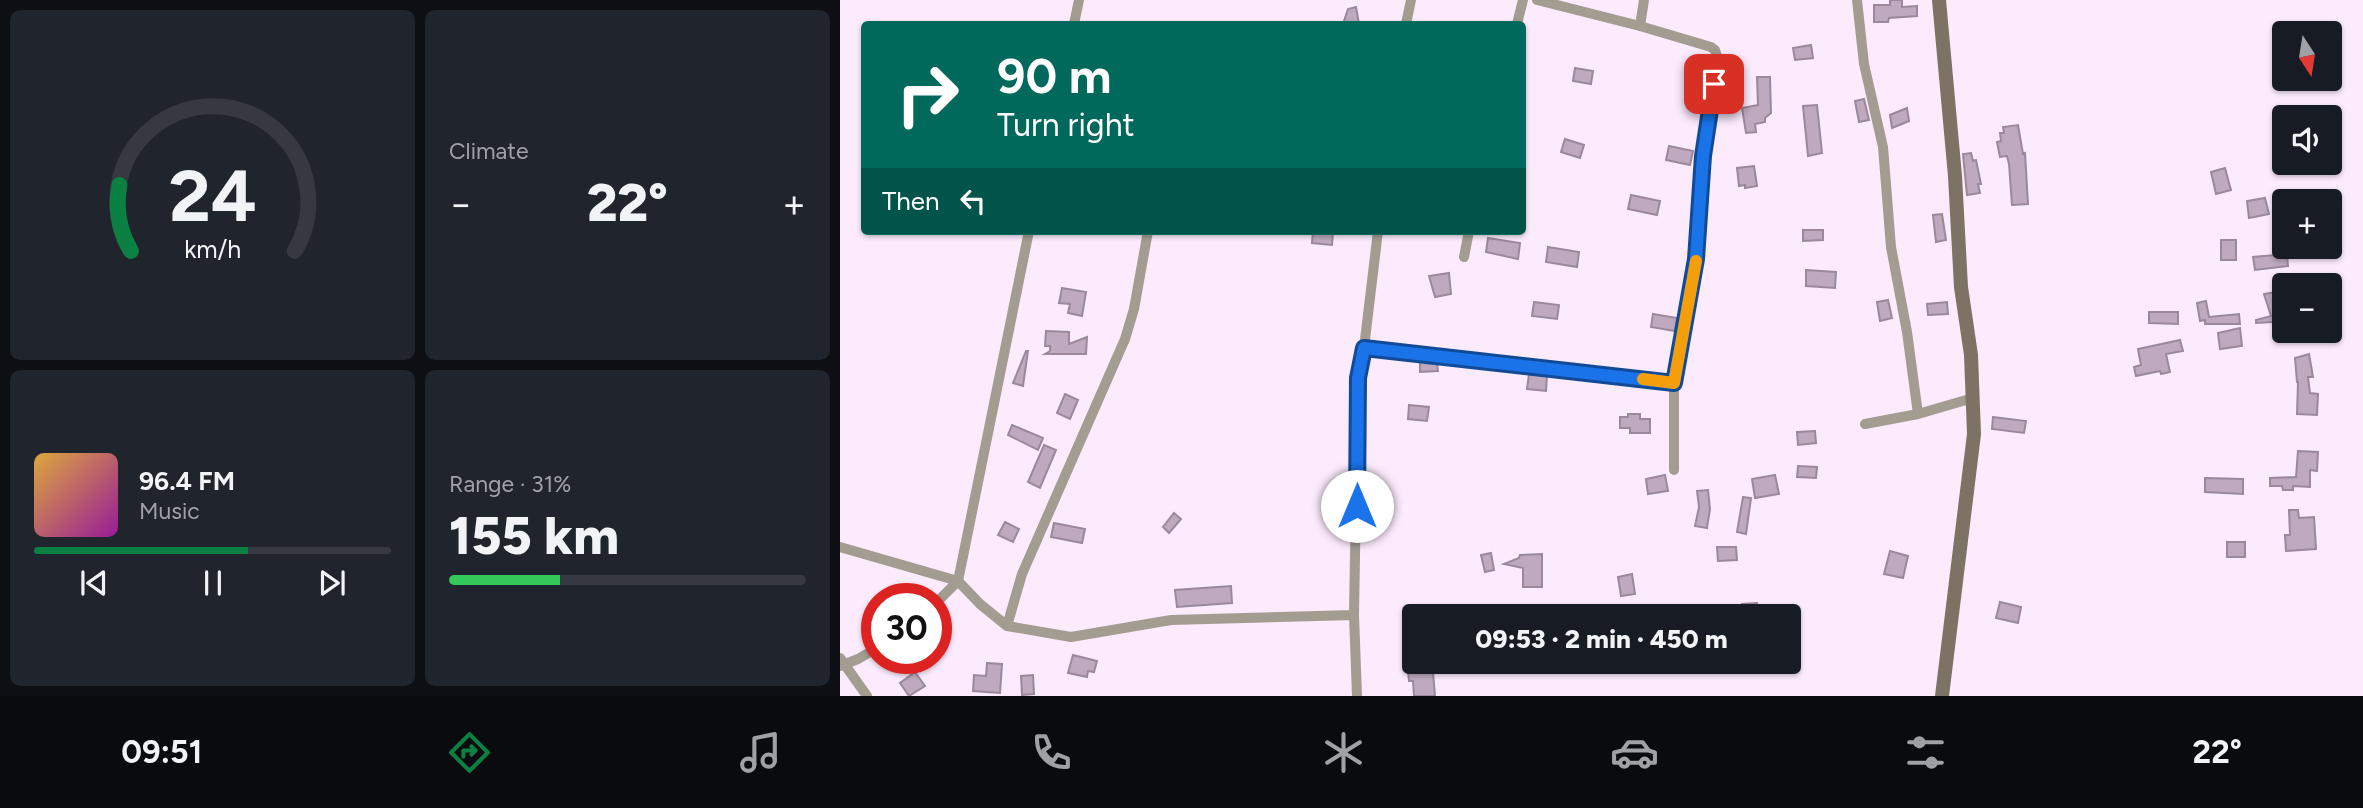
<!DOCTYPE html>
<html lang="en">
<head>
<meta charset="utf-8">
<style>
  :root { --surface:#171b24; --page:#20242c; --text:#f1f3f6; --muted:#9ea1a6; --line:#363941; --accent:#0b8043 }
  body { margin:0; font-family:Figtree,sans-serif; background:var(--page); color:var(--text); height:100vh; display:flex; flex-direction:column; font-size:26px; white-space:nowrap }
  * { box-sizing:border-box; margin:0 }
  p { font-size:23px; color:var(--muted) }
  .icon { flex:none; width:38px; height:38px; fill:none; stroke:currentColor; stroke-width:2; stroke-linecap:round; stroke-linejoin:round }
  .map { position:relative; flex:1; overflow:hidden }
  .sheet { display:flex; flex-direction:column; gap:10px; padding:10px; background:#0d0f14; width:840px }
  .sheet>* { flex:none }
  .top-card { position:absolute; left:21px; top:21px; width:665px; height:214px; border-radius:7px; box-shadow:0 2px 5px #0004; background:#00695c; color:#fff; overflow:hidden }
  .needle { width:46px; rotate:168deg }
  .controls { position:absolute; left:1432px; top:21px; display:grid; gap:14px }
  .controls a { display:grid; place-items:center; width:70px; height:70px; border-radius:7px; background:var(--surface); box-shadow:0 2px 5px #0004; font-size:35px }
  .speed { position:absolute; left:21px; top:583px; display:flex; gap:14px; font-size:35px; font-weight:700; text-align:center }
  .speed>* { display:grid; place-content:center; width:91px; height:91px; border-radius:50%; background:var(--surface); box-shadow:0 2px 5px #0004; line-height:1 }
  .speed .limit { border:10px solid #d22; background:#fff; color:#111 }
  .pin { position:absolute; display:grid; place-items:center; width:60px; height:60px; color:#fff; margin:-30px; border-radius:14px; box-shadow:0 4px 10px #0006 }
  .me { position:absolute; width:77px; margin:-38px; rotate:0deg; stroke-linejoin:round; filter:drop-shadow(0 0 5px #0008) }
  .turn { display:flex; align-items:center; gap:24px; height:147px; padding:0 21px; font-size:32px }
  .turn .icon { width:91px; height:91px; stroke-width:2.5 }
  .turn b { display:block; font-size:49px; line-height:60px }
  .then { display:flex; align-items:center; height:66px; padding:0 21px; background:#0003; gap:14px; font-size:26px }
  .big { font-size:52px; font-weight:800; line-height:1.1 }
  .sheet .widget { flex:1; display:flex; flex-direction:column; justify-content:center; gap:10px; min-width:0; padding:0 24px; border-radius:10px; background:var(--page) }
  .sheet .dial { align-items:center; gap:0 }
  .dial svg { height:182px; overflow:visible; fill:none; stroke:var(--line); stroke-width:7; stroke-linecap:round; text-anchor:middle }
  .dial text { fill:var(--text); stroke:none }
  .song { display:flex; align-items:center; gap:21px }
  .cover { width:84px; height:84px; border-radius:10px; background:linear-gradient(135deg,hsl(40 70% 55%),hsl(300 70% 35%)) }
  .played { height:7px; border-radius:4px; background:linear-gradient(90deg,var(--accent) 60%,var(--line) 60%) }
  .keys { display:flex; justify-content:space-around; direction:ltr }
  .heat { display:flex; justify-content:space-between; align-items:center; font-size:38px; direction:ltr }
  .charge { height:10px; border-radius:5px; background:linear-gradient(90deg,#34c759 31%,var(--line) 0) }
  .sheet .tiles { flex:1; display:grid; gap:10px; grid-template-columns:repeat(2,1fr) }
  .trip { position:absolute; left:562px; top:604px; width:399px; height:70px; border-radius:7px; background:var(--surface); box-shadow:0 2px 5px #0004; font-weight:800; line-height:70px; text-align:center }
  .menu { display:flex; height:112px; justify-content:space-around; align-items:center; background:#090b0e; color:var(--muted) }
  .menu .icon { width:49px; height:49px }
  .menu .on { color:var(--accent) }
  .menu b { font-size:32px; color:var(--text) }
  main { display:flex; flex:1; min-height:0 }
  .map>svg:first-child { display:block }
  .building { fill:#bea9be; stroke:#9b889c; stroke-width:2 }
  .lines { fill:none; stroke-linecap:round; stroke-linejoin:round }
  .street { stroke:#a29c91; stroke-width:10 }
  .secondary { stroke:#7c7364; stroke-width:14 }
  .route-casing { stroke:#114b97; stroke-width:18 }
  .route { stroke:#1a73e8; stroke-width:12 }
  .slow { stroke:#f59e0b; stroke-width:12 }
</style>
</head>
<body>
<main>
<section class="sheet">
<div class="tiles">
<div class="widget dial"><svg viewBox="0 0 100 80">
<path d="M14 69A42 42 0 1 1 86 69"/>
<path d="M14 69A42 42 0 0 1 9 40" stroke="#0b8043"/>
<text x="50" y="56" font-size="32" font-weight="700">24</text>
<text x="50" y="72" font-size="11">km/h</text>
</svg></div>
<div class="widget"><p>Climate</p>
<div class="heat"><a>−</a><b class="big">22°</b><a>+</a></div>
</div>
<div class="widget">
<div class="song"><i class="cover"></i><div><b>96.4 FM</b><p>Music</p></div></div>
<div class="played"></div>
<div class="keys"><svg class="icon" aria-label="previous" viewBox="0 0 24 24"><path d="M18 5L8 12l10 7zM5 5v14"/></svg><svg class="icon" aria-label="pause" viewBox="0 0 24 24"><path d="M8 5v14M16 5v14"/></svg><svg class="icon" aria-label="next" viewBox="0 0 24 24"><path d="M6 5l10 7-10 7zM19 5v14"/></svg></div>
</div>
<div class="widget"><p>Range · 31%</p><b class="big">155 km</b><div class="charge"></div></div>
</div>
</section>
<div class="map">
<svg width="1523" height="696" viewBox="0 0 1523 696">
  <rect width="100%" height="100%" fill="#fcebfd"/>
  <path class="building" d="M1050,0h12v7l15,-1v10l-28,2 -1,4h-14v-17h16z
    M516,7l3,17h-16l5,-15z
    M971,45l2,13 -18,2 -2,-12z
    M735,68l18,3 -2,13 -18,-3z
    M917,77h13l1,36 -6,5v4l-10,2 1,8 -10,1 -4,-25 16,-3z
    M1024,99l5,21 -10,2 -4,-21z
    M977,105l5,48 -14,3 -5,-50z
    M1067,108l2,13 -17,7 -2,-13z
    M1178,125l5,29 2,-1 3,51 -16,1 -3,-41 -2,-8 -7,1 -3,-15 4,-1 -1,-8h4l-1,-6z
    M725,139l19,6 -4,13 -19,-6z
    M829,146l24,5 -3,14 -24,-5z
    M1131,153l2,8 3,-1 5,24h-3l2,9 -13,2 -4,-41z
    M914,166l3,20 -12,2v-3l-6,1 -2,-18z
    M1385,168l6,22 -15,4 -5,-22z
    M791,195l29,6 -3,14 -29,-6z
    M1425,198l4,16 -20,4 -2,-17z
    M1102,214l4,26 -10,2 -3,-27z
    M963,230h20v10l-20,1z
    M473,231h20l-1,14 -20,-2z
    M648,238l32,5 -2,16 -32,-7z
    M1381,240h15v20h-15z
    M708,247l31,5 -2,15 -31,-5z
    M1447,254l1,12 -33,4 -2,-13z
    M966,270l30,2 -1,16 -29,-2z
    M609,273l2,21 -16,3 -6,-21z
    M222,288l24,4 -4,24 -14,-3 2,-9 -11,-1z
    M1436,292l4,21 4,-1v10h-4v18h-2l-5,-18 -17,1v-3l15,-4 -7,-22z
    M1048,300l4,18 -12,3 -3,-19z
    M1366,301l3,16 30,-3 1,10h-35v-4l-5,1 -3,-18z
    M694,302l25,3 -2,14 -25,-3z
    M1107,302l1,12 -20,1 -1,-11z
    M1309,312h29v12l-29,-1z
    M813,314l24,4 -2,13 -24,-4z
    M1400,328l2,18 -22,3 -2,-16z
    M206,331l23,1v12l18,-7 -1,17h-41l5,-3v-5h-5z
    M1340,340l3,11 -17,3 4,18 -9,2 -1,-3 -24,5 -2,-9 7,-2 -3,-16z
    M186,351h2l-5,35 -10,-3z
    M1469,354l4,23h-5l2,16 8,1 -1,21 -20,-1 1,-32h-1l-2,-24z
    M580,362l17,2 1,7 -18,1z
    M689,374l18,2 -1,15 -19,-2z
    M225,394l13,6 -8,19 -13,-6z
    M569,405l20,2 -2,14 -19,-2z
    M788,414h12v5h10v14h-20v-5h-10v-11h8z
    M1153,417l33,4 -2,12 -32,-4z
    M172,425l31,13 -5,12 -30,-15z
    M975,431l1,12 -18,2 -1,-13z
    M204,445l12,5 -16,38 -12,-6z
    M1458,451l20,1 -1,19 -7,-1v17l-17,-1v4h-10l-1,-4h-12v-8l26,-1z
    M958,466l19,1 -1,11 -19,-1z
    M825,475l3,16 -20,3 -2,-15z
    M935,475l4,19 -24,4 -3,-19z
    M1365,478l38,1v15l-38,-2z
    M868,490l2,19 -3,19 -12,-2 4,-19 -2,-16z
    M903,497l8,1 -5,36 -9,-2z
    M1449,510h9l1,8 15,-1 2,32 -30,2 -1,-16h5z
    M334,513l7,6 -12,14 -6,-6z
    M165,522l14,7 -6,13 -15,-7z
    M214,523l31,6 -3,14 -31,-6z
    M1387,542h18v15h-18z
    M877,547h19l1,13 -19,1z
    M1050,551l18,5 -5,22 -19,-4z
    M651,553l3,17 -9,2 -4,-17z
    M702,554v33h-19v-19l-19,-4 15,-6 1,-3z
    M792,574l3,20 -14,2 -3,-19z
    M391,586l1,17 -55,4 -2,-17z
    M1160,602l21,5 -3,16 -22,-5z
    M917,603v13h-15v-12z
    M233,655l24,6 -3,11 -6,-1 -1,6 -19,-4z
    M147,663l15,1 -2,29 -27,-2 1,-16 12,1z
    M584,670l1,3 8,-1 2,24h-21l-1,-15h-4l-1,-10z
    M75,672l10,14 -16,10 -9,-13z
    M193,675l1,19 -12,1 -1,-19z"/>
  <g class="lines">
    <path class="street" d="M697,0l103,26 71,21 4,3 2,6 -14,100 -7,103 -22,124v87
      M1017,0l7,64 19,83 8,100 16,85 11,82
      M234,24l5,-24
      M566,24l5,-24
      M677,24l6,-24
      M800,26l4,-26
      M624,257l5,-26
      M524,348l310,35
      M1025,424l53,-10 55,-16
      M0,547l118,34 71,-350
      M96,603l22,-22 22,23 27,22 64,11 100,-17 183,-5
      M167,626l15,-52 103,-235 9,-30 14,-78
      M0,658l27,38
      M0,666l18,-7 19,-11
      M517,696l-3,-81 4,-237 6,-30 14,-117"/>
    <path class="secondary" d="M1099,0l16,176 6,111 10,68 3,79 -32,262"/>
  </g>
  <g class="lines">
    <g class="route-casing">
      <path id="route" d="M517,506l1,-128 6,-30 310,35 22,-124 7,-103 11,-72"/>
    </g>
    <use href="#route" class="route"/>
    <path class="slow" d="M803,379l31,4 22,-122"/>
  </g>
</svg>
<div class="controls">
<a><svg class="needle" viewBox="-14 -14 28 28"><path d="M0-13l5 13h-10z" fill="#e53935"/><path d="M0 13l5-13h-10z" fill="#9ea1a6"/></svg></a>
<a><svg class="icon" aria-label="sound" viewBox="0 0 24 24"><path d="M4 9h4l5-4v14l-5-4H4zM17 9q2 3 0 6"/></svg></a>
<a>+</a>
<a>−</a>
</div>
<div class="speed"><div class="limit">30</div></div>
<div class="pin" style="left:874px;top:84px;background:#d93025"><svg class="icon" aria-label="arrive" viewBox="0 0 24 24"><path d="M6 21V4h12l-3 4 3 4H6"/></svg></div>
<svg class="me" style="left:517px;top:506px" viewBox="-20 -20 40 40"><circle r="19" fill="#fff"/><path d="M0-13L10 11 0 6-10 11z" fill="#1a73e8"/></svg>
<div class="trip">09:53 · 2 min · 450 m</div>
<div class="top-card">
<div class="turn"><svg class="icon" aria-label="right" viewBox="0 0 24 24"><path d="M7 20v-9h11M14 6l5 5-5 5"/></svg><div><b>90 m</b>Turn right</div></div>
<div class="then">Then<svg class="icon" aria-label="left" viewBox="0 0 24 24"><path d="M17 20v-9H6M10 6l-5 5 5 5"/></svg></div>
</div>
</div>
</main>
<nav class="menu">
<b>09:51</b>
<svg class="icon on" aria-label="directions" viewBox="0 0 24 24"><path d="M12 3l9 9-9 9-9-9zM9 14v-3h6M13 9l2 2-2 2"/></svg>
<svg class="icon" aria-label="music" viewBox="0 0 24 24"><path d="M9 18V5l10-2v13"/><circle cx="6" cy="18" r="3"/><circle cx="16" cy="16" r="3"/></svg>
<svg class="icon" aria-label="phone" viewBox="0 0 24 24"><path d="M5 4h4l2 5-3 2q2 4 5 5l2-3 5 2v4C11 20 4 13 5 4z"/></svg>
<svg class="icon" aria-label="climate" viewBox="0 0 24 24"><path d="M12 3v18M4 7l16 10M4 17L20 7"/></svg>
<svg class="icon" aria-label="car" viewBox="0 0 24 24"><path d="M5 17H2v-5l4-1 3-4h7l3 4 3 1v5h-3M9 17h6M6 11h13"/><circle cx="7" cy="17" r="2"/><circle cx="17" cy="17" r="2"/></svg>
<svg class="icon" aria-label="filters" viewBox="0 0 24 24"><path d="M4 7h16M4 17h16"/><circle cx="9" cy="7" r="2"/><circle cx="15" cy="17" r="2"/></svg>
<b>22°</b>
</nav>
</body>
</html>
